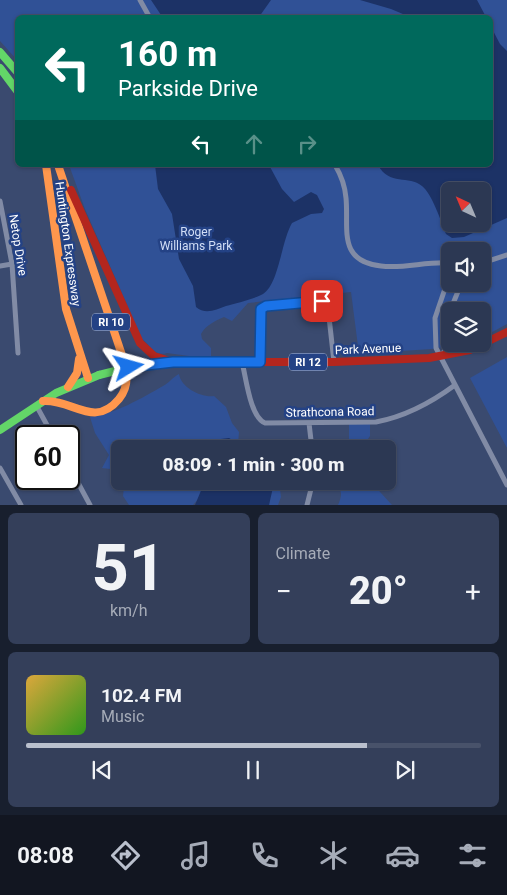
<!DOCTYPE html>
<html lang="en">
<head>
<meta charset="utf-8">
<style>
  :root { --surface:#2c3853; --page:#343f5a; --text:#f1f3f6; --muted:#a6acb8; --line:#48526a; --accent:#bac0cd }
  body { margin:0; font-family:Roboto,sans-serif; background:var(--page); color:var(--text); height:100vh; display:flex; flex-direction:column; font-size:19px; white-space:nowrap }
  * { box-sizing:border-box; margin:0 }
  p { font-size:16px; color:var(--muted) }
  .icon { flex:none; width:28px; height:28px; fill:none; stroke:currentColor; stroke-width:2; stroke-linecap:round; stroke-linejoin:round }
  .map { position:relative; height:505px; overflow:hidden }
  .side { display:flex; flex-direction:column; gap:8px; padding:8px; background:#181f2e; flex:1 }
  .side>* { flex:none }
  .hud { position:absolute; left:15px; top:15px; width:478px; height:152px; border-radius:8px; box-shadow:0 1px 4px #0004,0 0 0 1px var(--line); background:#00695c; color:#fff; overflow:hidden }
  .needle { width:32px; rotate:316deg }
  .buttons { position:absolute; left:441px; top:182px; display:grid; gap:10px }
  .buttons a { display:grid; place-items:center; width:50px; height:50px; border-radius:8px; background:var(--surface); box-shadow:0 1px 4px #0004,0 0 0 1px var(--line); font-size:25px }
  .speed { position:absolute; left:15px; top:425px; display:flex; gap:10px; font-size:25px; font-weight:700; text-align:center }
  .speed>* { display:grid; place-content:center; width:65px; height:65px; border-radius:50%; background:var(--surface); box-shadow:0 1px 4px #0004,0 0 0 1px var(--line); line-height:1 }
  .speed .limit { border:2px solid #111; border-radius:8px; background:#fff; color:#111 }
  .pin { position:absolute; display:grid; place-items:center; width:42px; height:42px; color:#fff; margin:-21px; border-radius:10px; box-shadow:0 2px 8px #0006 }
  .me { position:absolute; width:55px; margin:-28px; rotate:82deg; stroke-linejoin:round; filter:drop-shadow(0 0 4px #0008) }
  .turn { display:flex; align-items:center; gap:18px; height:105px; padding:0 20px; font-size:22px }
  .turn .icon { width:65px; height:65px; stroke-width:2.5 }
  .turn b { display:block; font-size:35px; line-height:42px }
  .lanes { display:flex; align-items:center; height:48px; padding:0 20px; background:#0003; justify-content:center; gap:25px; direction:ltr }
  .lanes .off { opacity:.35 }
  .big { font-size:38px; font-weight:800; line-height:1.1 }
  .side .card { flex:1; display:flex; flex-direction:column; justify-content:center; gap:8px; min-width:0; padding:0 18px; border-radius:8px; background:var(--page) }
  .side .dial { align-items:center; gap:0 }
  .dial b { font-size:65px; line-height:1 }
  .song { display:flex; align-items:center; gap:15px }
  .cover { width:60px; height:60px; border-radius:8px; background:linear-gradient(135deg,hsl(40 70% 55%),hsl(110 70% 35%)) }
  .played { height:5px; border-radius:2px; background:linear-gradient(90deg,var(--accent) 75%,var(--line) 75%) }
  .keys { display:flex; justify-content:space-around; direction:ltr }
  .heat { display:flex; justify-content:space-between; align-items:center; font-size:28px; direction:ltr }
  .side .tiles { flex:1; display:grid; gap:8px; grid-template-columns:1fr 1fr }
  .card:last-child { grid-column:span 2 }
  .trip { position:absolute; left:111px; top:440px; width:285px; height:50px; border-radius:8px; background:var(--surface); box-shadow:0 1px 4px #0004,0 0 0 1px var(--line); font-weight:800; line-height:50px; text-align:center }
  .menu { display:flex; height:80px; justify-content:space-around; align-items:center; background:#121621; color:var(--muted) }
  .menu .icon { width:35px; height:35px }
  .menu .on { color:var(--accent) }
  .menu b { font-size:22px; color:var(--text) }
  .map>svg:first-child { display:block }
  .green { fill:#305196; fill-rule:evenodd }
  .water { fill:#1c3266; fill-rule:evenodd }
  .lines { fill:none; stroke-linecap:round; stroke-linejoin:round }
  .street { stroke:#818ba5; stroke-width:5 }
  .fast { stroke:#63d668; stroke-width:8 }
  .slow { stroke:#ff974d; stroke-width:8 }
  .jam { stroke:#b3261e; stroke-width:8 }
  .fast-bridge { stroke:#63d668; stroke-width:8 }
  .route-casing { stroke:#114b97; stroke-width:12 }
  .route { stroke:#1a73e8; stroke-width:9 }
  .labels { text-anchor:middle; dominant-baseline:central; stroke-width:5; stroke-linejoin:round; paint-order:stroke }
  .shield { fill:#244285; stroke:#bdc6da; stroke-width:1 }
  .shield-label { font-size:11px; font-weight:bold; fill:#fff }
  .park-label { font-size:12px; fill:#d2def6; stroke:#244285 }
  .street-label { font-size:12px; fill:#fff; stroke:#244285 }
</style>
</head>
<body>
<div class="map">
<svg width="507" height="505" viewBox="0 0 507 505">
  <rect width="100%" height="100%" fill="#3a4a6f"/>
  <path class="green" d="M0,0h507v324l-24,13 -1,-26h-32v33h14l-33,5 -72,5 -8,-62 -103,11 -16,18 -8,-4c-9,4 -18,8 -23,17l1,5 9,9v11l-44,-6c-13,4 -16,-7 -25,-14l-57,-130 -16,-44h421v-147h-472l-1,42 -17,-19zM450,191h32v33h-32zM450,251h32v33h-32z
    M507,357v91l-37,-70z
    M179,374c2,14 23,24 35,22l12,11 6,16 7,9 -1,12 -23,5h-95v31l-10,-11 -8,-1 7,-13 -14,-22 -5,-16c25,-3 52,-19 73,-31 6,-3 10,-9 16,-12z
    M349,422h21v14l-9,13h-16l-2,-3 6,-7z
    M121,481h84l-5,16 -7,8h-64l-6,-9 1,-9z
    M271,481h14l-5,8 1,8 -3,8h-9z
    M333,481h37l22,24h-54c5,-11 4,-16 -5,-24z"/>
  <path class="water" d="M151,0h120l-12,17 -96,1z
    M360,0h117l9,17h-76l-19,-8z
    M490,25l10,19 7,7v167l-43,19 -12,1 -6,-4c-5,-13 -14,-40 -24,-48 -13,-11 -33,0 -44,-21h112zM482,191v33h-32v-33z
    M155,165h114l13,24 12,13 17,-10 6,3 7,14 -2,4 -11,1 -19,9c-11,19 -13,61 -29,71 -9,5 -27,9 -37,12 -10,4 -21,9 -30,1l-3,-21 -14,-27 -7,-45 -14,-25z
    M229,438l19,11h-36l9,-10z
    M205,481h69v2l-5,22h-74z"/>
  <g class="lines">
    <path class="street" d="M140,0l10,18
      M335,165c6,10 10,21 11,33 3,31 -9,63 35,68 23,3 46,-5 69,-3
      M0,201l12,63 6,89
      M482,263l25,-8
      M0,266l12,-2
      M450,274l-15,44 1,30 71,137
      M442,356l4,-9 2,-31 13,-32
      M242,362c4,15 8,55 23,61l111,-1c27,-5 56,-20 79,-37
      M260,362l1,-53 5,-3 53,-5h5l4,7 6,54
      M36,405l17,31
      M309,423l3,26
      M69,466l21,39
      M0,468l21,37
      M307,505l6,-24"/>
    <path class="fast" d="M0,52l18,21
      M0,68l18,24
      M0,430l56,-37 43,-18"/>
    <path class="slow" d="M46,165l20,144 22,69
      M68,387l9,-14 2,-14
      M43,401c30,-2 51,28 76,-2 9,-11 9,-25 5,-38l-66,-196"/>
    <path class="jam" d="M71,190l69,153 14,13 19,6
      M139,365l34,-3h161l95,-4 41,-8 37,-18"/>
    <path class="fast-bridge" d="M99,375l40,-10"/>
  </g>
  <g class="lines">
    <g class="route-casing">
      <path id="route" d="M129,367l44,-5h87l1,-53 5,-3 56,-5"/>
    </g>
    <use href="#route" class="route"/>
  </g>
  <g class="labels">
    <g class="shield">
      <rect x="92" y="313.5" width="38" height="17" rx="4"/>
      <rect x="289" y="353.5" width="38" height="17" rx="4"/>
    </g>
    <g class="shield-label">
      <text x="111" y="322">RI 10</text>
      <text x="308" y="362">RI 12</text>
    </g>
    <g class="park-label">
      <text x="196" y="232">Roger<tspan x="196" dy="14">Williams Park</tspan></text>
    </g>
    <g class="street-label">
      <text transform="translate(68 244) rotate(82)">Huntington Expressway</text>
      <text transform="translate(18 245) rotate(81)">Netop Drive</text>
      <text transform="translate(368 349) rotate(-2)">Park Avenue</text>
      <text transform="translate(330 412) rotate(-1)">Strathcona Road</text>
    </g>
  </g>
</svg>
<div class="buttons">
<a><svg class="needle" viewBox="-14 -14 28 28"><path d="M0-13l5 13h-10z" fill="#e53935"/><path d="M0 13l5-13h-10z" fill="#a6acb8"/></svg></a>
<a><svg class="icon" aria-label="sound" viewBox="0 0 24 24"><path d="M4 9h4l5-4v14l-5-4H4zM17 9q2 3 0 6"/></svg></a>
<a><svg class="icon" aria-label="layers" viewBox="0 0 24 24"><path d="M12 4l9 5-9 5-9-5zM3 14l9 5 9-5"/></svg></a>
</div>
<div class="speed"><div class="limit">60</div></div>
<div class="pin" style="left:322px;top:301px;background:#d93025"><svg class="icon" aria-label="arrive" viewBox="0 0 24 24"><path d="M6 21V4h12l-3 4 3 4H6"/></svg></div>
<svg class="me" style="left:129px;top:367px" viewBox="-20 -20 40 40"><path d="M0-17L14 15 0 8-14 15z" fill="#1a73e8" stroke="#fff" stroke-width="4"/></svg>
<div class="trip">08:09 · 1 min · 300 m</div>
<div class="hud">
<div class="turn"><svg class="icon" aria-label="left" viewBox="0 0 24 24"><path d="M17 20v-9H6M10 6l-5 5 5 5"/></svg><div><b>160 m</b>Parkside Drive</div></div>
<div class="lanes"><svg class="icon" aria-label="left" viewBox="0 0 24 24"><path d="M17 20v-9H6M10 6l-5 5 5 5"/></svg><svg class="icon off" aria-label="ahead" viewBox="0 0 24 24"><path d="M12 20V5M6 11l6-6 6 6"/></svg><svg class="icon off" aria-label="right" viewBox="0 0 24 24"><path d="M7 20v-9h11M14 6l5 5-5 5"/></svg></div>
</div>
</div>
<section class="side">
<div class="tiles">
<div class="card dial"><b>51</b><p>km/h</p></div>
<div class="card"><p>Climate</p>
<div class="heat"><a>−</a><b class="big">20°</b><a>+</a></div>
</div>
<div class="card">
<div class="song"><i class="cover"></i><div><b>102.4 FM</b><p>Music</p></div></div>
<div class="played"></div>
<div class="keys"><svg class="icon" aria-label="previous" viewBox="0 0 24 24"><path d="M18 5L8 12l10 7zM5 5v14"/></svg><svg class="icon" aria-label="pause" viewBox="0 0 24 24"><path d="M8 5v14M16 5v14"/></svg><svg class="icon" aria-label="next" viewBox="0 0 24 24"><path d="M6 5l10 7-10 7zM19 5v14"/></svg></div>
</div>
</div>
</section>
<nav class="menu">
<b>08:08</b>
<svg class="icon on" aria-label="directions" viewBox="0 0 24 24"><path d="M12 3l9 9-9 9-9-9zM9 14v-3h6M13 9l2 2-2 2"/></svg>
<svg class="icon" aria-label="music" viewBox="0 0 24 24"><path d="M9 18V5l10-2v13"/><circle cx="6" cy="18" r="3"/><circle cx="16" cy="16" r="3"/></svg>
<svg class="icon" aria-label="phone" viewBox="0 0 24 24"><path d="M5 4h4l2 5-3 2q2 4 5 5l2-3 5 2v4C11 20 4 13 5 4z"/></svg>
<svg class="icon" aria-label="climate" viewBox="0 0 24 24"><path d="M12 3v18M4 7l16 10M4 17L20 7"/></svg>
<svg class="icon" aria-label="car" viewBox="0 0 24 24"><path d="M5 17H2v-5l4-1 3-4h7l3 4 3 1v5h-3M9 17h6M6 11h13"/><circle cx="7" cy="17" r="2"/><circle cx="17" cy="17" r="2"/></svg>
<svg class="icon" aria-label="filters" viewBox="0 0 24 24"><path d="M4 7h16M4 17h16"/><circle cx="9" cy="7" r="2"/><circle cx="15" cy="17" r="2"/></svg>
</nav>
</body>
</html>
